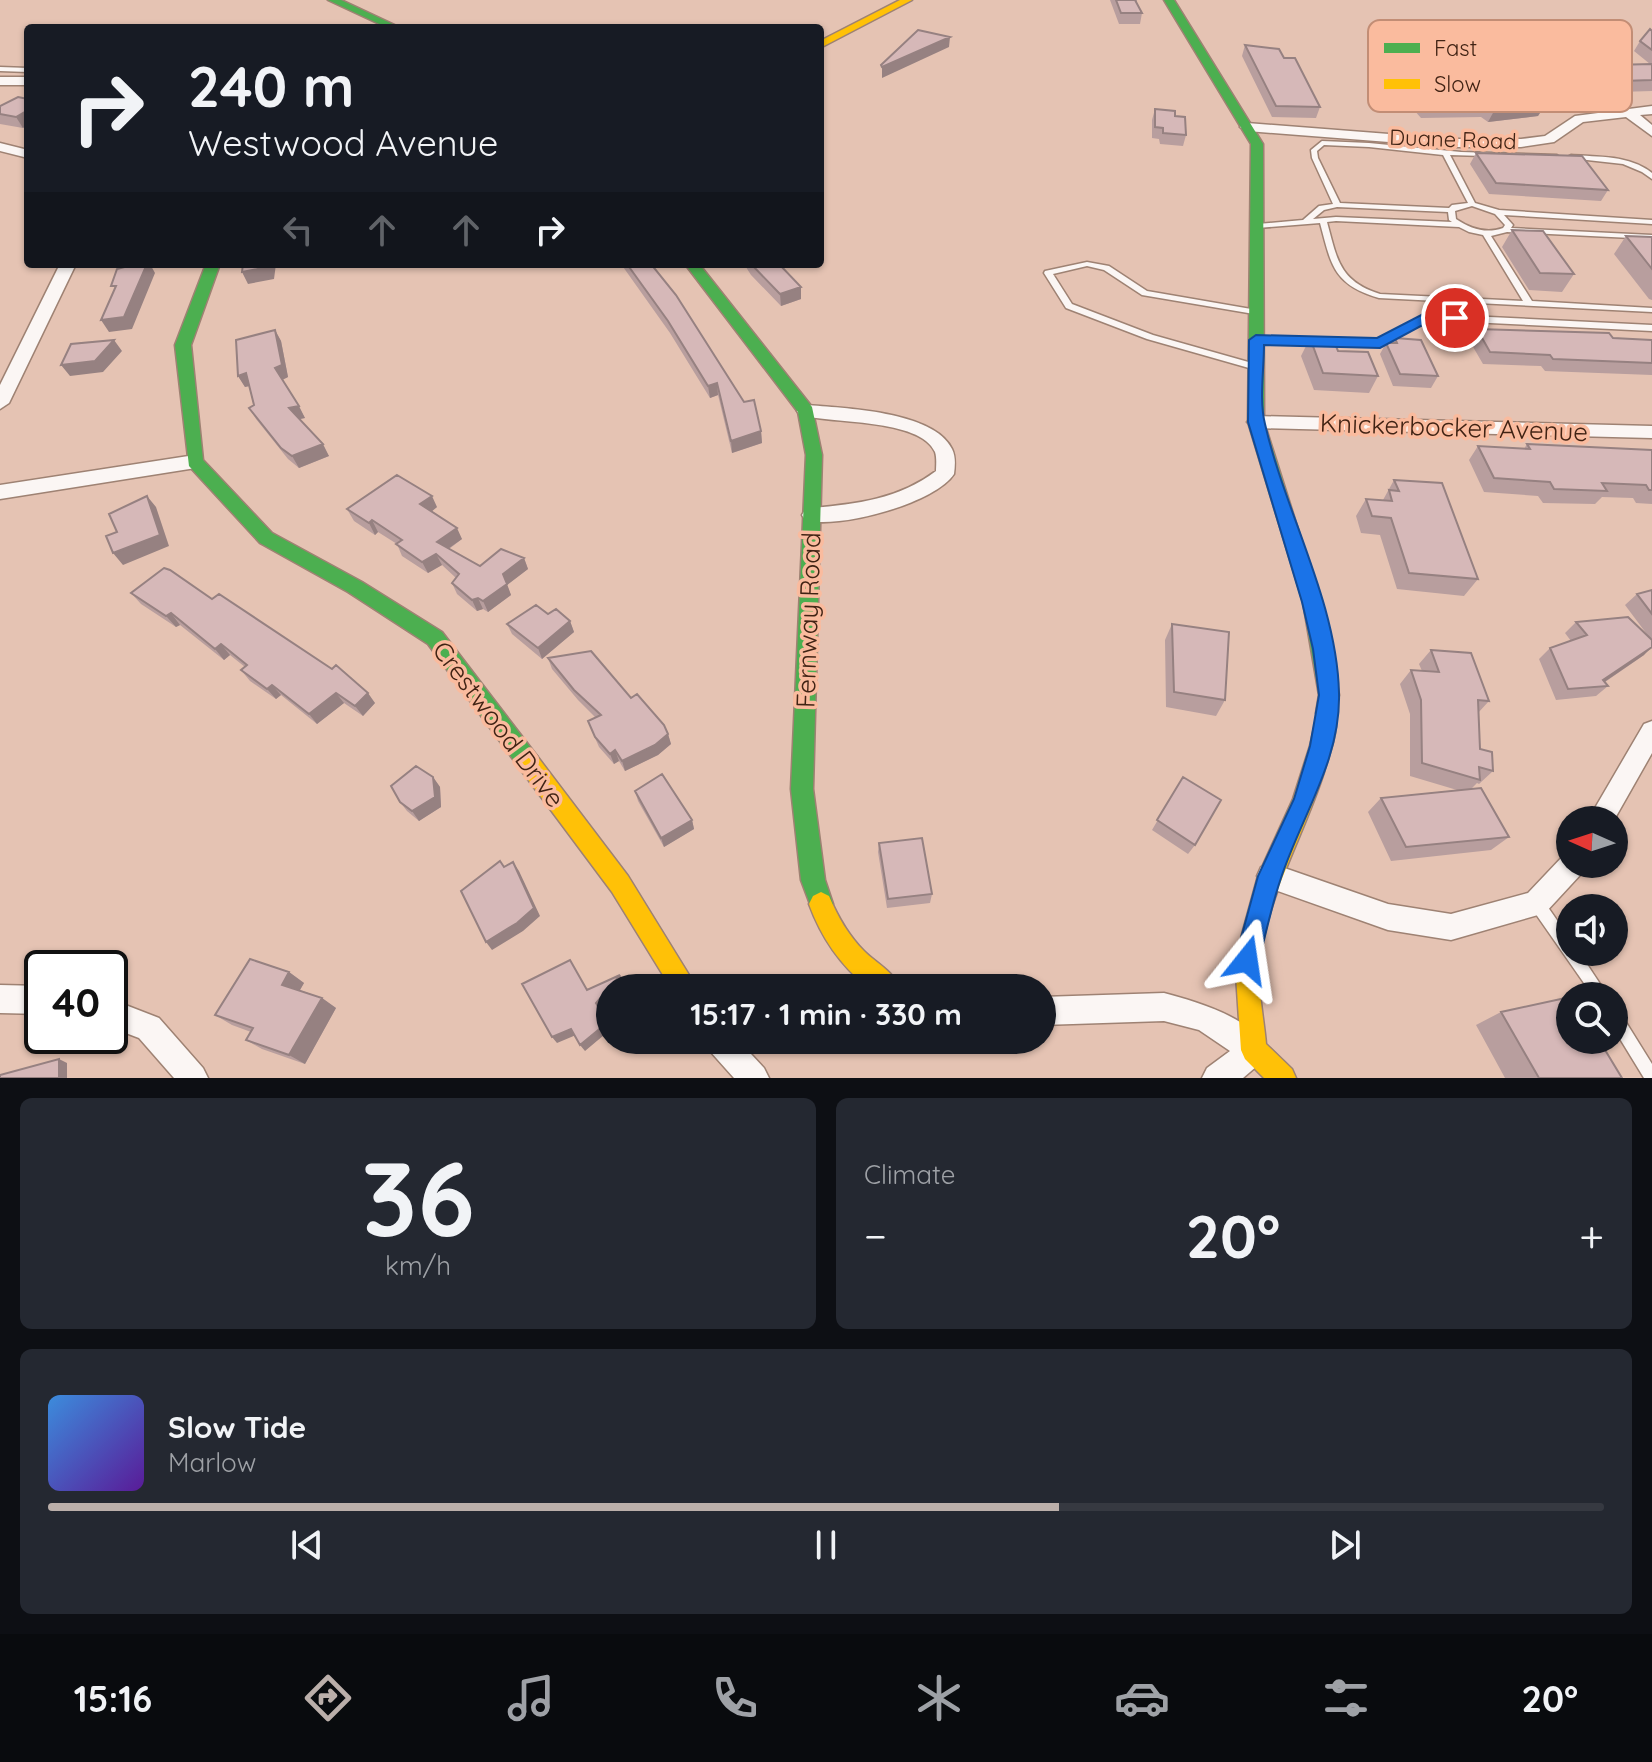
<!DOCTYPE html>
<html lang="en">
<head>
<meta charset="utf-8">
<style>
  :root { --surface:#171b24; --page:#242831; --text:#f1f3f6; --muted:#9ea1a6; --line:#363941; --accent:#bbafaa }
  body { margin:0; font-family:Quicksand,sans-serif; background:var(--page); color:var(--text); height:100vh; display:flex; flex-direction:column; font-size:30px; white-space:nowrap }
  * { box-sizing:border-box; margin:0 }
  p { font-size:26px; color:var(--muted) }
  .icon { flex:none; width:44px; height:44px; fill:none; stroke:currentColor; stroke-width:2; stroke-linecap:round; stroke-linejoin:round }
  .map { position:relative; height:1078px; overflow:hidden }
  .details { display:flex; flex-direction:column; gap:20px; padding:20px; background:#0d0f14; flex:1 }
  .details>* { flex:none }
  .banner { position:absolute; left:24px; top:24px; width:800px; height:244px; border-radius:8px; box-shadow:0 2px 6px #0004; background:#171b24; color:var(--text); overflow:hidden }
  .needle { width:52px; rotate:273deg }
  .controls { position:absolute; left:1556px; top:806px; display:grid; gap:16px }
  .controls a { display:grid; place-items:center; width:72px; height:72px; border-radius:50%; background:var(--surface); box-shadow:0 2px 6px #0004; font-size:40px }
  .speed { position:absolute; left:24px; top:950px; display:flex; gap:16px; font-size:40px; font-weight:700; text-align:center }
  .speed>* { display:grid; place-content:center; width:104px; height:104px; border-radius:50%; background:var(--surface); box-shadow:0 2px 6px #0004; line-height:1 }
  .speed .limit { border:4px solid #111; border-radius:12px; background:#fff; color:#111 }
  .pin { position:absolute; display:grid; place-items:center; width:68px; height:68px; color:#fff; margin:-34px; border:4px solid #fff; border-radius:50%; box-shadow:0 2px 8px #0007 }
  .me { position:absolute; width:88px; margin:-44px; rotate:15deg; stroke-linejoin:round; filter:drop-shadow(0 0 6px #0008) }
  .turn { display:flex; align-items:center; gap:28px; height:168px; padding:0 32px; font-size:36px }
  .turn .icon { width:104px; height:104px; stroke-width:2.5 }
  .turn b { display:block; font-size:56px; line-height:68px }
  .lanes { display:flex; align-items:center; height:76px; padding:0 32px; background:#0003; justify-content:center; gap:40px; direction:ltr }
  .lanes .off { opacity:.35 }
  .big { font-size:60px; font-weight:700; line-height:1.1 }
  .details .widget { flex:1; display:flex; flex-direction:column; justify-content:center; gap:12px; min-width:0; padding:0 28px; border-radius:12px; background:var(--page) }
  .details .dial { align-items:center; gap:0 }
  .dial b { font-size:104px; line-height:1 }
  .song { display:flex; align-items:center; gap:24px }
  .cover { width:96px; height:96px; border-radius:12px; background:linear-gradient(135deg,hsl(210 70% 55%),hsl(270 70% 35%)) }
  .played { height:8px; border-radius:4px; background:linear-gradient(90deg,var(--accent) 65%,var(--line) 65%) }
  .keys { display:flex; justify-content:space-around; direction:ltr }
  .heat { display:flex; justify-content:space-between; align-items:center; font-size:44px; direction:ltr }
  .details .tiles { flex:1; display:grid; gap:20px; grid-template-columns:1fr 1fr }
  .widget:last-child { grid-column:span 2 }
  .trip { position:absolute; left:596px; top:974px; width:460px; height:80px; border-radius:40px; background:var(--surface); box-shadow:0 2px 6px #0004; font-weight:700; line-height:80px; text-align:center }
  .menu { display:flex; height:128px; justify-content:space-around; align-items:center; background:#090b0e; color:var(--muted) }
  .menu .icon { width:56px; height:56px }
  .menu .on { color:var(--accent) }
  .menu b { font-size:36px; color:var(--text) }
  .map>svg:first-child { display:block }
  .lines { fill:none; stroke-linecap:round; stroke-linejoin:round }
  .lane-casing { stroke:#9e8273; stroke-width:3 }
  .street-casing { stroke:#9e8273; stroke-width:3 }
  .fast-casing { stroke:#9e8273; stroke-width:3 }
  .slow-casing { stroke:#9e8273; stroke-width:3 }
  .lane { fill:#fbf6f4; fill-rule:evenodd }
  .street { fill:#fbf6f4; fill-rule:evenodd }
  .fast { fill:#4caf50; fill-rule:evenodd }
  .slow { fill:#ffc107; fill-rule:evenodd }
  .wall { fill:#b89e9e }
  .shaded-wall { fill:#968181 }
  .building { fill:#d6b8b8; stroke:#968181; stroke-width:2 }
  .route { fill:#1a73e8; stroke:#114b97; stroke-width:2 }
  .labels { text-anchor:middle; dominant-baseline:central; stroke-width:7; stroke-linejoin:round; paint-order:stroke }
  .far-street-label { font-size:22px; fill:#412314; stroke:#fabb9e }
  .street-label { font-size:26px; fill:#412314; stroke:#fabb9e }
  .key { fill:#fabb9e; stroke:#c28d75; stroke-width:2 }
  .key-label { font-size:22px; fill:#412314 }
</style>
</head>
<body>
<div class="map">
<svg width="1652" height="1078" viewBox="0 0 1652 1078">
  <rect width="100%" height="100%" fill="#e5c3b3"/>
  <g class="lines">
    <g class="lane-casing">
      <path id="lane" d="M0,67l28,1v4l-28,-1z
        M1322,141l47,2 92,9 96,3 1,1 -3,2 -105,-3 25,48 24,7 153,10v4l-148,-9 9,10 -2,3 141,7v4l-145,-7 -16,4 41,65 120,7v4l-273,-14c-46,-13 -48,-34 -59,-75l-62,5 -4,-2 4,-2 45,-4 16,-14 14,-2 -21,-46 -1,-8zM1324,145l45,2 74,8 25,48 -16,2 -3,3 -109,-5 -22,-45 -1,-7zM1472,206l23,8 10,11 -2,3c-17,6 -32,1 -47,-9l-1,-8zM1337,207l111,5 1,8 3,2 -116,-5 -23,2 11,-9zM1336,221l123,6 10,5 14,3 40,66 -143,-7c-41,-13 -43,-35 -53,-72z
        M1571,155c27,2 59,0 81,18v6l-10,-7 -19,-8 -54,-6v-2z
        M1087,262l22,4 38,25 110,19v4h-3l-112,-19 -38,-25 -17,-4 -34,8 19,30 81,31 106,30 1,2 -4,3 -109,-31 -81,-31 -22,-35 1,-2z
        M1427,314l225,11v6l-224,-11 -48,26 -122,-3 -4,-3 4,-3 121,3z
        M1538,898l5,2 27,39v13h9l29,44h-15l-60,-86 -2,-5 2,-5z
        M1614,1009l5,2 33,53v14h-8l-30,-49z"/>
    </g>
    <g class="street-casing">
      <path id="street" d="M0,77h28v8h-28z
        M1652,106v8l-12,1 12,10v11l-26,-19 -43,5 -29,20 -33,5h-68l-206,-16 -7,-4 7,-4 206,16h68l24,-3 30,-20z
        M0,143l28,7v8l-28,-7z
        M60,264h16l-67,139 -9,6v-24z
        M806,405c37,3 128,6 146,44 4,8 3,17 2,25 -18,29 -117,56 -149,46l-3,-5 3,-5 7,-2c45,-4 87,-9 124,-37 0,-5 1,-13 -1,-19 -15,-34 -104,-28 -135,-37l-3,-4 3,-4z
        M1256,416l396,10v12l-396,-10 -9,-6z
        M195,455l9,7 -2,5 -202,32v-14z
        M1652,721v32l-38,67h-26l56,-96z
        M1570,853v11h16l-4,9 -37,40 -94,27 -63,-10 -127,-45 -4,-9 4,-9 9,-4 118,41 63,10 77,-21 36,-38z
        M0,985l42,1v28l-42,-1z
        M1164,993c31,8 91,26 104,57l-4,10 -21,18h-41l5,-10 23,-17 -31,-21 -35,-9 -122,4v-28z
        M110,999l49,19 44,50 5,10h-34l-35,-40 -29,-11z
        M705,1040h33l26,28 5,10h-35l-25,-28z"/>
    </g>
    <g class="fast-casing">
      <path id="fast" d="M328,0h13l60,28h-13z
        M1164,0h10l89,144 1,278 57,180 18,93 -6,24 -7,3 -7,-3 -3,-6 3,-18 -16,-93 -55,-180 3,-278z
        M206,264h14l-29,81 12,115 69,73 90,49 80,50 95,124 3,7 -3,7 -8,3 -8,-3 -93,-126 -80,-52 -88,-49 -71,-77 -14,-121z
        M685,264h14l113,143 10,48 -9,334 12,91 8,24 -4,8 -8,4 -8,-4 -12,-32 -10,-91 15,-334 -8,-43z"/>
    </g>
    <g class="slow-casing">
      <path id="slow" d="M900,0h12l-92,48v-7z
        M1326,704l7,3c9,17 -4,47 -9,65 -20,63 -55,120 -64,186 -4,24 4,61 6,86l26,25 4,9h-32l-19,-19 -4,-9 -6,-90 23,-84 35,-77 17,-53 9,-39z
        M529,753l8,3 91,120 69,112h-26l-59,-96 -91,-122 -3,-7 3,-7z
        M821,892l8,4c9,21 19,39 35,55 12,12 30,21 36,37h-32c-28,-24 -46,-49 -59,-84l4,-8z"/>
    </g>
    <use href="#lane" class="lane"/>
    <use href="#street" class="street"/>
    <use href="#fast" class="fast"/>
    <use href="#slow" class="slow"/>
  </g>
  <path class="wall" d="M1110,0h27v3l5,10 -2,11h-21z
    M1652,31v60l-67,2 -19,-16 6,-11 78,-2 -16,-13 6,-10z
    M1245,45l39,13 36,49 -4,11 -44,-1 -30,-61z
    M1412,91h72l61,14 -7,11 -50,6 -7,-5 -60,1 -14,-16z
    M18,97l5,31 -23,-4v-18z
    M1155,109l20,7 11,19 -3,11 -23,-2 -1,-5 -7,-1v-18z
    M1476,153l132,37 -7,11 -112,-7 -19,-30z
    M1512,230l62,44 -12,18 -33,-2 -27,-43z
    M1626,236l26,1v63l-3,-1 -35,-45z
    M621,264h30l110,167 1,12 -30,10 -14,-58 -8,3 -40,-65z
    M744,264h35l22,35 -20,7 -30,-31z
    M1477,329l175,11v35l-107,-4 -4,-5 -58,-2 -14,-24z
    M275,330l6,11 7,36 -6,3 23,38 -6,1 30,37 -30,12 -11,-9 -32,-40 -7,-11 5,-3 -4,-19 -5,1 -7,-11z
    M1310,338l28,13 40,25 -9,17 -55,-3 -13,-34z
    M1395,338l43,38 -7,12 -38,-2 -13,-32 6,-11h6z
    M1527,444l125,6v54l-16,-1 -3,-5 -31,-1 -7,7 -52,-1 -5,-7 -54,-4 -15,-32 9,-14 46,3z
    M1394,480l84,99 -14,17 -67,-7 -17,-54 -19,-2 -5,-17 10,-17 17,1z
    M437,507l-5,4 30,28 -13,10 31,17 44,-8 4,11 -21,16 4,10 -23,17 -5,-3 -6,2 -20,-17 -5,-11 4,-5 -14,-13 -14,8 -26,-17 -5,-12 -19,-12 -3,3 -21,-14 -7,-12z
    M1652,590v48h-2l-6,17 -39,27 3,4 -12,10 -40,4 -17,-41 11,-11 21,-7 -6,-8 11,-11 73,15 -24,-32 12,-11z
    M131,593l81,6 163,104 -12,13 -19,-13 -27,21 -36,-29 -5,4 -26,-18 -9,-11 4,-3 -15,-12 -6,5 -44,-35 -4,2 -35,-23z
    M548,614l22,7 4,11 -32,27 -30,-25 -5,-10z
    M1172,624l53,76 -9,16 -50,-9 -1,-67z
    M1431,650l58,51 -11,12 2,36 13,22 -14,13 -2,-1 -6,6 38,48 -18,13 -100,11 -23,-49 13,-14 76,-8 -47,-14v-62l-10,-30 11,-14 11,1 -3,-7z
    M548,658l83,40 37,36 3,10 -13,11 -33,16 -6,-10 -5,3 -15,-17 -7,-16 -4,-10 8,-3 -18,-18 -26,-31z
    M433,777l7,10 1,20 -22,14 -12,-10 -7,-9z
    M1183,777l12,68 -7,9 -36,-24z
    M635,791l57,29 2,9 -30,18 -26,-46z
    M879,843l53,51 -2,9 -43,5 -9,-56z
    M289,972l15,11 -4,7 22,8 14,10 -31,56 -43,-15 -16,-9 5,-8 -19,-7 -17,-10z
    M1501,1012l121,66h-117l-29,-53z"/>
  <path class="shaded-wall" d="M950,37l-1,10 -67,31v-11z
    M1545,105l-7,11 -50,6 6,-11z
    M28,110v15l-5,3 -7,-11z
    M147,264h3l5,9 -23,56 -23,3 -8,-12z
    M268,264h8l-2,15 -26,5 -6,-12z
    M801,287v12l-20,7 -1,-12z
    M275,330l6,11 7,36 -6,3 -7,-12z
    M114,340l8,11 -19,21 -33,4 -9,-11z
    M246,373l7,12 -8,2 -7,-11z
    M717,383l1,12 -8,3 -2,-12z
    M299,406l6,12 -10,2 -6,-12z
    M761,431l1,12 -30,10 -1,-12z
    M323,444l6,12 -30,12 -7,-12z
    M147,496l9,11 13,39 -46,19 -10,-12z
    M432,496l5,11 -11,9 -6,-12z
    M372,520l6,12 -3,3 -6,-12z
    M457,528l5,11 -20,14 -5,-11z
    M436,554l6,11 -14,8 -6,-11z
    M524,558l4,11 -21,16 -4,-11z
    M507,584l4,11 -23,17 -5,-11z
    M478,598l5,11 -6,2 -5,-11z
    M171,613l9,12 -4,2 -10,-11z
    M570,621l4,11 -32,27 -4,-11z
    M221,644l9,11 -6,5 -9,-11z
    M1652,647l-8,8 -47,32 6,-7z
    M272,685l9,10 -5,4 -9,-10z
    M336,693l8,10 -27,21 -8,-10z
    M368,693l7,10 -12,13 -8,-10z
    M668,734l3,10 -13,11 -33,16 -3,-10z
    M615,750l4,11 -5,3 -4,-10z
    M433,777l7,10 1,20 -22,14 -7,-10z
    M692,820l2,9 -30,18 -3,-9z
    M513,862l6,9 21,45 -17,15 -31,19 -6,-8z
    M289,972l15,11 -7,12 -15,-10z
    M620,975l4,8 -5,5h-9v11l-10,11 -4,-7z
    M322,998l14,10 -31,56 -16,-9z
    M608,1022l2,3v5l-25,21 -5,-6z
    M571,1029l5,6 -19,8 -5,-6z
    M59,1059l8,4v15h-8z"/>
  <path class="building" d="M1116,0h19l7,13h-21z
    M1650,29l2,2v19l-12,-9z
    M918,30l32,7 -68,30 -1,-2z
    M1245,45l34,4 5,9h11l25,49 -44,-1z
    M1652,64v16l-60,2 -20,-16z
    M18,97l10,2v11l-12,7 -16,-3v-8z
    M1155,109l20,2v5l10,1 1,18 -23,-2v-5l-8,-1z
    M1476,153l106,3 26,34 -112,-7z
    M1512,230l31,1 31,43 -34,-1z
    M1626,236l26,1v32z
    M136,264h11l-23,53 -23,3 15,-34h-5l6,-17z
    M243,264h25v3l-26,5z
    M627,264h24l25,31 68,107 10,-2 7,31 -30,10 -14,-58 -9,3 -40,-65z
    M751,264h28l22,23 -21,7z
    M1477,329l132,4 4,5 39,2v23l-99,-4 -3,-4 -60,-3z
    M275,330l7,35 -7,3 24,38 -10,2 34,36 -31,12 -11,-8 -32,-40 5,-3 -8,-32 -8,3 -2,-36z
    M1310,338l23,1 5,12 30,1 10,24 -55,-3z
    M1395,338l26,2 17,36 -38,-2 -14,-31h11z
    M114,340l-19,21 -34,4 10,-21z
    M1527,444l125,6v40h-3l-3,-5 -44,-2 5,8 -53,-2 -4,-7 -56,-4 -16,-32 52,3z
    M397,475l35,21 -12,8 37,24 -20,14 43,24 21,-17 23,9 -21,16 4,10 -24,17 -5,-3 -6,2 -20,-17 7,-9 -23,-20 -14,8 -26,-18 6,-4 -30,-20 -3,3 -22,-14z
    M1394,480l48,3 36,96 -69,-6 -18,-55 -19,-2 -6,-17 26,2 -3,-11 10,1z
    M147,496l13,39 -47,18 -7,-17 11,-4 -8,-18z
    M164,568l6,2 42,29 7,-5 113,75 4,-4 32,28 -13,13 -19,-13 -27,21 -37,-29 -5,4 -26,-19 6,-5 -26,-21 -6,5 -44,-36 -5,3 -35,-23z
    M1652,590v24l-15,-20z
    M536,605l12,9 8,-5 14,12 -32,27 -31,-24z
    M1628,617l24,23v7l-49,33 5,6 -40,3 -18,-41 37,-13 -11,-13z
    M1172,624l57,8 -4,68 -51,-8z
    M1431,650l40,3 18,48 -11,-1 2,49 12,3 1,19 -14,-4 1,13 -58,-17 -1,-63 -10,-30 28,2z
    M591,651l40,47 6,-4 27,31 4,9 -13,11 -33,16 -7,-11 -5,4 -15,-17 -7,-16 13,-6 -27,-25 -26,-32z
    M416,766l17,11 2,20 -23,14 -12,-9 -9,-16z
    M662,774l30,46 -31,18 -26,-47z
    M1183,777l38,23 -26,45 -38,-25z
    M1481,788l28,49 -103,10 -25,-49z
    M922,838l10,56 -44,5 -9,-56z
    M500,861l4,6 9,-5 21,46 -17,15 -31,19 -25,-51z
    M250,959l39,13 -7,13 40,13 -33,57 -43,-15 7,-12 -38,-13z
    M570,960l17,30 33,-15 -24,28 12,19 -28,23 -9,-16 -19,8 -30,-53z
    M1570,997v43h29l23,38h-83l-38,-66z
    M59,1059v19h-59v-3z"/>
  <path class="route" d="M1427,312l28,2 7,4 -7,5 -25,-2 -50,27 -116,-3c0,25 -5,55 1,79 20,88 72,178 74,269 2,67 -38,124 -58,185 -9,26 -15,55 -22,82l-3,9 -9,3 -9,-3 -3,-9 23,-84 36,-77 16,-53 9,-51 -6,-46 -11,-47 -54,-180 1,-82 7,-5 121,3z"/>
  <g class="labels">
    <g class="far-street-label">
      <text transform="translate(1453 139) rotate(2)">Duane Road</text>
    </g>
    <g class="street-label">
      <text transform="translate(1454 427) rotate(2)">Knickerbocker Avenue</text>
      <text transform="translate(808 620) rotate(-88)">Fernway Road</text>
      <text transform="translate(499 724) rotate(53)">Crestwood Drive</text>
    </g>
  </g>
  <rect x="1368" y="20" width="264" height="92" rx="12" class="key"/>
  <rect x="1384" y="43" width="36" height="10" fill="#4caf50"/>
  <rect x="1384" y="79" width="36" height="10" fill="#ffc107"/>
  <g class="key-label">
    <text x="1434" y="56">Fast</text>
    <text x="1434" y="92">Slow</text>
  </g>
</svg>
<div class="controls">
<a><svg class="needle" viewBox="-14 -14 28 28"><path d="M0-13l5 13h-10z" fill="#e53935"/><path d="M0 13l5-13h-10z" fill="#9ea1a6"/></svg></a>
<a><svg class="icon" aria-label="sound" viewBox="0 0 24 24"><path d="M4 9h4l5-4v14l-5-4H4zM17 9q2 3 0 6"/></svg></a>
<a><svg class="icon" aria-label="search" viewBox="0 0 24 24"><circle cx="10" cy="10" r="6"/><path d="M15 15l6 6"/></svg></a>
</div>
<div class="speed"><div class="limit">40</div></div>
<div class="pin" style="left:1455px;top:318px;background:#d93025"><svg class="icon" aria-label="arrive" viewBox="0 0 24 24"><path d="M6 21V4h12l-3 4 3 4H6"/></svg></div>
<svg class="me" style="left:1247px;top:960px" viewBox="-20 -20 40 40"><path d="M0-17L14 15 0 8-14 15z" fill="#1a73e8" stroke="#fff" stroke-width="4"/></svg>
<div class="trip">15:17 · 1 min · 330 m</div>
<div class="banner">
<div class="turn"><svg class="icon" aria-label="right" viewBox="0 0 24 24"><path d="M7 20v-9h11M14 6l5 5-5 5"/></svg><div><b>240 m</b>Westwood Avenue</div></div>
<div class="lanes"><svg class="icon off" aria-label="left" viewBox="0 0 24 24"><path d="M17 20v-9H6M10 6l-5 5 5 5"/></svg><svg class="icon off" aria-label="ahead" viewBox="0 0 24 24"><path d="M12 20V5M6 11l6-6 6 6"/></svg><svg class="icon off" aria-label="ahead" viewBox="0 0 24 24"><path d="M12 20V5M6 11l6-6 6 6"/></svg><svg class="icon" aria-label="right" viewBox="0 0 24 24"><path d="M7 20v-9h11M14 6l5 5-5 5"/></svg></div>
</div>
</div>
<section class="details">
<div class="tiles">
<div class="widget dial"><b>36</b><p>km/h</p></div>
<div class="widget"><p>Climate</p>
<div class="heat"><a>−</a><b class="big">20°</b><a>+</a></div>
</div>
<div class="widget">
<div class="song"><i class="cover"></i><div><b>Slow Tide</b><p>Marlow</p></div></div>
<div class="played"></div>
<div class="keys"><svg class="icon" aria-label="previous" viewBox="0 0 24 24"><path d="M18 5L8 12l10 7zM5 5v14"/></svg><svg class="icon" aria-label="pause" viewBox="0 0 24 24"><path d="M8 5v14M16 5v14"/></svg><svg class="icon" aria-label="next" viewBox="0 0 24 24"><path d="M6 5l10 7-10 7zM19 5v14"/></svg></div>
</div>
</div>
</section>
<nav class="menu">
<b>15:16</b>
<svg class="icon on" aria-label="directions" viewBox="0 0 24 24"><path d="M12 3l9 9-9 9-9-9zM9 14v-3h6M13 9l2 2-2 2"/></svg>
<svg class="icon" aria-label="music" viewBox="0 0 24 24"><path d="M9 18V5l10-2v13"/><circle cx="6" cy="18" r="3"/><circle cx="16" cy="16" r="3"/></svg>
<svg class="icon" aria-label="phone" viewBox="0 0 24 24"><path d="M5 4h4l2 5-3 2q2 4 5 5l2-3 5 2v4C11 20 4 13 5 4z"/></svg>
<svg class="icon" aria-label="climate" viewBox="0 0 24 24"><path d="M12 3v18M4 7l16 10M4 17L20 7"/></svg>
<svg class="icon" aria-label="car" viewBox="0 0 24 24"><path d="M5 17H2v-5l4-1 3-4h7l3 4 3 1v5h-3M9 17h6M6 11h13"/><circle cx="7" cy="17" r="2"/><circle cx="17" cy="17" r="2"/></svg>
<svg class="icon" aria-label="filters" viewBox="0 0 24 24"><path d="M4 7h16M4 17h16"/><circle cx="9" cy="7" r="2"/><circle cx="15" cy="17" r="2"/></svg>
<b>20°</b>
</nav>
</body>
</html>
